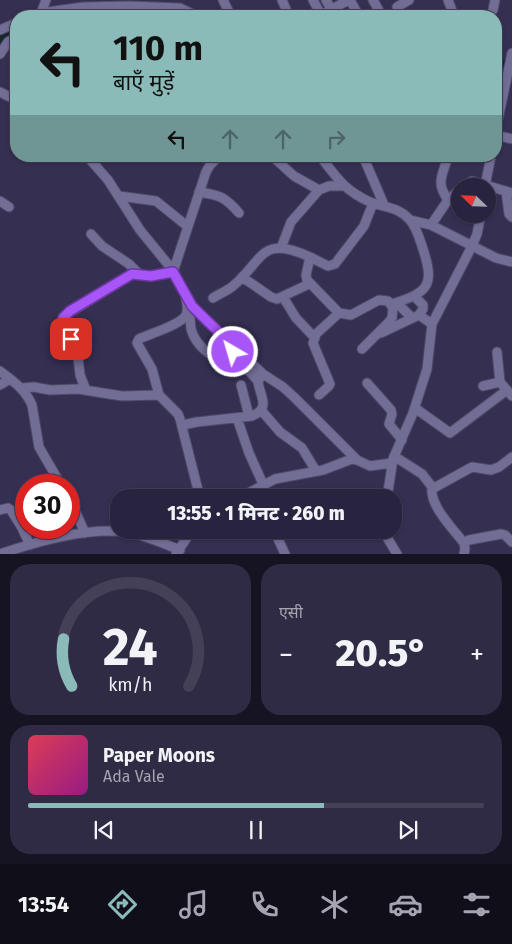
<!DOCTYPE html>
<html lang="hi">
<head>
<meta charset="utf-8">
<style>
  :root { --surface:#28233e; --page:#302b45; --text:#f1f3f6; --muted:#a5a4b0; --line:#444058; --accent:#8bbbb9 }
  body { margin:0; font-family:"Fira Sans","Noto Sans Devanagari",sans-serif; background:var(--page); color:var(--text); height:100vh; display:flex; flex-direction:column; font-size:19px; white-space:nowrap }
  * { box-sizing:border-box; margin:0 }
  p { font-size:16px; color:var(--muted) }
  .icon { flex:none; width:28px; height:28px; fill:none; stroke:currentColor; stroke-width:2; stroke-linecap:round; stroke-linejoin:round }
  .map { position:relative; height:554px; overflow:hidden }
  .details { display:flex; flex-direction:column; gap:10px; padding:10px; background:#161322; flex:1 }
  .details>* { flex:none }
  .top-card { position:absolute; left:10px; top:10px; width:492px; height:152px; border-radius:20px; box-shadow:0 1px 4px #0004,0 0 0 1px var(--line); background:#8bbbb9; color:#111; overflow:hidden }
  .needle { width:32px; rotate:293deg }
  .buttons { position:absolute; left:451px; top:178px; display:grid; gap:10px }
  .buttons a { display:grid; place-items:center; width:45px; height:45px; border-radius:50%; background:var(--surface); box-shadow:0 1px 4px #0004,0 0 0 1px var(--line); font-size:25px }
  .speed { position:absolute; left:15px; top:474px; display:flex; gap:10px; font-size:25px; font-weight:700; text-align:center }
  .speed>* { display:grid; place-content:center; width:65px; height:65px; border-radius:50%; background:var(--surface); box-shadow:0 1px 4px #0004,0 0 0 1px var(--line); line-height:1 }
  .speed .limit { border:8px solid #d22; background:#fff; color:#111 }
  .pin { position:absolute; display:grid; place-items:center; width:42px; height:42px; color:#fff; margin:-21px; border-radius:10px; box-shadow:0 2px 8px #0006 }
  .me { position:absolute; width:55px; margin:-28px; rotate:322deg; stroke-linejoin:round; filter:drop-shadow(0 0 4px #0008) }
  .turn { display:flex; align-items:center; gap:18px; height:105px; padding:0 20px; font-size:22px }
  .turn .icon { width:65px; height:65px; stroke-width:2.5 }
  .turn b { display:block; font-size:35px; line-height:42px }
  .lanes { display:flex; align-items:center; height:48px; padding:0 20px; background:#0003; justify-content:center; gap:25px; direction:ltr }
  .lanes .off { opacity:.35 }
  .big { font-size:38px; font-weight:800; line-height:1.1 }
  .details .tile { flex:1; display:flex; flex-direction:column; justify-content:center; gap:8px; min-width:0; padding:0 18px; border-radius:20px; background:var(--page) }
  .details .dial { align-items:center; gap:0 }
  .dial svg { height:130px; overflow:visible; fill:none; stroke:var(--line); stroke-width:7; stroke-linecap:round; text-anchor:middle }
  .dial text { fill:var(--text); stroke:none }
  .song { display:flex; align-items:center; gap:15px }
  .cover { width:60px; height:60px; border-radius:8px; background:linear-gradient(135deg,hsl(350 70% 55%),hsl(310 70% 35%)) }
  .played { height:5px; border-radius:2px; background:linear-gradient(90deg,var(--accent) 65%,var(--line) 65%) }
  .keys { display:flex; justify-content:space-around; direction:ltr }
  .heat { display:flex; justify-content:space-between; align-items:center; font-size:28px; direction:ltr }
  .details .tiles { flex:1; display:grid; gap:10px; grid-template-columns:1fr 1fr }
  .tile:last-child { grid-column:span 2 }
  .trip { position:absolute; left:110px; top:489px; width:292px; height:50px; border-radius:20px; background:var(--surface); box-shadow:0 1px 4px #0004,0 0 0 1px var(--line); font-weight:800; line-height:50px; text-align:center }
  .tab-bar { display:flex; height:80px; justify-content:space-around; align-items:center; background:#100e19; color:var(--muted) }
  .tab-bar .icon { width:35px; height:35px }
  .tab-bar .current { color:var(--accent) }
  .tab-bar b { font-size:22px; color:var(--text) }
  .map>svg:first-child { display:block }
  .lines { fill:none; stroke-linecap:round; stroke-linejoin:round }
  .river { stroke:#15272f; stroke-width:11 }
  .minor-casing { stroke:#4f4a68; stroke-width:11 }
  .minor { stroke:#726d95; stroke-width:9 }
  .route-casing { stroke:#6d37a1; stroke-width:12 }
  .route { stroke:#a855f7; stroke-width:9 }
</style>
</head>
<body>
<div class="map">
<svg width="512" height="554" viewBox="0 0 512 554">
  <rect width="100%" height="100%" fill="#352f52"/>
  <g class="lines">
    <path class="river" d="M52,16l88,-6
      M0,38l16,-7
      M496,63l16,6"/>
    <g class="minor-casing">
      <path id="minor" d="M223,0l8,16
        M282,0l7,16
        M313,0l8,15
        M326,0l9,16
        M350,0l9,16
        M373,0l9,16
        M448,0l6,16
        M397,7l12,-7
        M493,10l2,-10
        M32,16l9,-3 42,-6 46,-1 51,2 17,8
        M40,16l6,-16
        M319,16l30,-16
        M0,30l16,-7
        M0,54l8,-12 8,-5
        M0,92l16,8
        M496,129l16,-76
        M496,135l16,4
        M87,156l21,24 32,50 31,38 21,39 71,67 20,13 11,10 63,63
        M272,156l22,20 25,14
        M320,156c17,22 24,34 50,46 14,6 27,4 39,17 7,7 10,18 13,27 13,39 8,46 -30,58
        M363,156l21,49
        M463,186l9,-5 40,12
        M485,186l6,-30
        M506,191l3,23 3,3
        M199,192c21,3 26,5 40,21
        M119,196l37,5 31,25
        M448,200c-13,-18 -5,-25 0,-44
        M0,201l9,6
        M410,220l21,5 65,33 16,4
        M431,225l17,-25 12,-11
        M91,234l11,12 27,18 10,10
        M281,248l10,-26 28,-32 10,-4h14
        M310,257l18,9 7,-2 29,-38 9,-23
        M242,277l29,20 6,2 32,-15
        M283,297l13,21 19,20
        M415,297l8,8v4l-4,6 13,9
        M213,298c6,-4 14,-7 20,-12 31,-26 27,-52 77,-29l-4,18 1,5 32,33
        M186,299c1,5 2,12 0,16 -5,10 -37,19 -47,24l-2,4 15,26 7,26 19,19 2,5 20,79
        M397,303l15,15
        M186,315l4,4c1,5 0,9 2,13 4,12 20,28 33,28l7,-5 2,-8
        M381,333l38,-18
        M497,352l3,30 12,14
        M233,353l25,28
        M0,371c13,10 25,18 32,34l7,42 22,38
        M367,383l24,27 1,4 -3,10 13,16
        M0,385l10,-6
        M241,385l8,31
        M483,386l17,-4
        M22,388l12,-1 16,3 28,-1 44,7 37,-1
        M86,390l-6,-15 -2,-18 -15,-36 1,-5 68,-42 19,2 22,-4 33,-100 4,-7 9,-9
        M319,395l10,-9 1,-2 -17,-41 3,-9 23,-21 12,2 28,-15 9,1 5,7 -1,10 -4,5 -26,26
        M415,408l35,25 57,-43
        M261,410l19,22 22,16 14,23
        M237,418l12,35 14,31
        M183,425l14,-3 55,-6c20,-8 7,-21 6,-35l5,-7
        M394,456l28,18 11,14
        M69,497l16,36
        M239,498l36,-19 48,-9 29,-11 5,1 13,6 22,-3
        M387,498l6,-39 20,-46 14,-44 5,-45 40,-78 5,-12 4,-20
        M0,510l8,-2 3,2 10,16 9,19
        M274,530l11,24
        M386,530l2,9 9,15
        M464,543l5,-3 32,-6 4,1 7,7
        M0,554c35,-12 88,-27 125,-22 18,2 37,11 55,18
        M176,554l16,-24
        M464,554l1,-5 -1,-6c-10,-13 -34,-37 -32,-54l40,-22 19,3 8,-3 13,-10"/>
    </g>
    <use href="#minor" class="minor"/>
  </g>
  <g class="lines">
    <g class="route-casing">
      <path id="route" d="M71,339l-8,-21 7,-7 62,-37 19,2 22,-4 19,34 42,41 -1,5"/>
    </g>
    <use href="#route" class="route"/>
  </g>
</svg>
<div class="buttons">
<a><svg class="needle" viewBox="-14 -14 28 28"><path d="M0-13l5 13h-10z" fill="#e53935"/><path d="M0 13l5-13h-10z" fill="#a5a4b0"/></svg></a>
</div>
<div class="speed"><div class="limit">30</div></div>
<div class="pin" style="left:71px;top:339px;background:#d93025"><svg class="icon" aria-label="arrive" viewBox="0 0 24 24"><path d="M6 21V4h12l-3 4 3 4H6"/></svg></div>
<svg class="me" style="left:233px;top:352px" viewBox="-20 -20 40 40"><circle r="17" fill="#a855f7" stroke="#fff" stroke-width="3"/><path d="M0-11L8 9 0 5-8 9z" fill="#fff"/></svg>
<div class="trip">13:55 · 1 मिनट · 260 m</div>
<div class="top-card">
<div class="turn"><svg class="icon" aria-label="left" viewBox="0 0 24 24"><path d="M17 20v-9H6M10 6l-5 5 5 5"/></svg><div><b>110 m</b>बाएँ मुड़ें</div></div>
<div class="lanes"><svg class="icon" aria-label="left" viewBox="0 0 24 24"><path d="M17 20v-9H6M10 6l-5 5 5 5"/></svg><svg class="icon off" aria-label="ahead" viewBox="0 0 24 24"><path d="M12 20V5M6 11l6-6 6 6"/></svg><svg class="icon off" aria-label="ahead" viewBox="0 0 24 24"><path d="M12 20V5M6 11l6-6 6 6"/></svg><svg class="icon off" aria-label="right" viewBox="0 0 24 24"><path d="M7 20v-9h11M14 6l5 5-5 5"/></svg></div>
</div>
</div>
<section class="details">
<div class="tiles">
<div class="tile dial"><svg viewBox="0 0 100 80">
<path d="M14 69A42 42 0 1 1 86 69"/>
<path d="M14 69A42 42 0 0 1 9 40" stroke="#8bbbb9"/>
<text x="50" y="56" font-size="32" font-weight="700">24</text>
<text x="50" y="72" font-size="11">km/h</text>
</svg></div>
<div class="tile"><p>एसी</p>
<div class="heat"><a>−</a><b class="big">20.5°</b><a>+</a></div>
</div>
<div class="tile">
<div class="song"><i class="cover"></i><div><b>Paper Moons</b><p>Ada Vale</p></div></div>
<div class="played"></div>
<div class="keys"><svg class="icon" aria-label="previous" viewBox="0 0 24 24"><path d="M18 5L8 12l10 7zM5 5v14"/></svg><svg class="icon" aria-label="pause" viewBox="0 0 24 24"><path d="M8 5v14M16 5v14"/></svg><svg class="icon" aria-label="next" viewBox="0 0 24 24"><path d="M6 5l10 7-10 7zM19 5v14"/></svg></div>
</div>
</div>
</section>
<nav class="tab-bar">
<b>13:54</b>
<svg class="icon current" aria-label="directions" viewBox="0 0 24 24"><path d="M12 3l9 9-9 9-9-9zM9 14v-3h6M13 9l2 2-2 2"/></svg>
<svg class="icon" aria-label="music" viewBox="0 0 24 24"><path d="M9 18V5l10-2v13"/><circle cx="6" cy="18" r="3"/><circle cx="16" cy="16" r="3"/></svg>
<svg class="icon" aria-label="phone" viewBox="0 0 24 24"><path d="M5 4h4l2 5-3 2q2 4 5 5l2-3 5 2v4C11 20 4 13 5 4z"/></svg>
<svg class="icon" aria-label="climate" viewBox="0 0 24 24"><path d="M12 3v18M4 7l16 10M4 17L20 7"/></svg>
<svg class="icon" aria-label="car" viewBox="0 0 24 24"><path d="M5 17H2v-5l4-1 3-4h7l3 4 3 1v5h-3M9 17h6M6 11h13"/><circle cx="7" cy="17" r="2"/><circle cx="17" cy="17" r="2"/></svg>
<svg class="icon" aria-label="filters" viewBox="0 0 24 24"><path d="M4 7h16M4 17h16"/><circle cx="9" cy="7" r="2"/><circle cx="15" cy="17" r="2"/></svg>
</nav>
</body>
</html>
